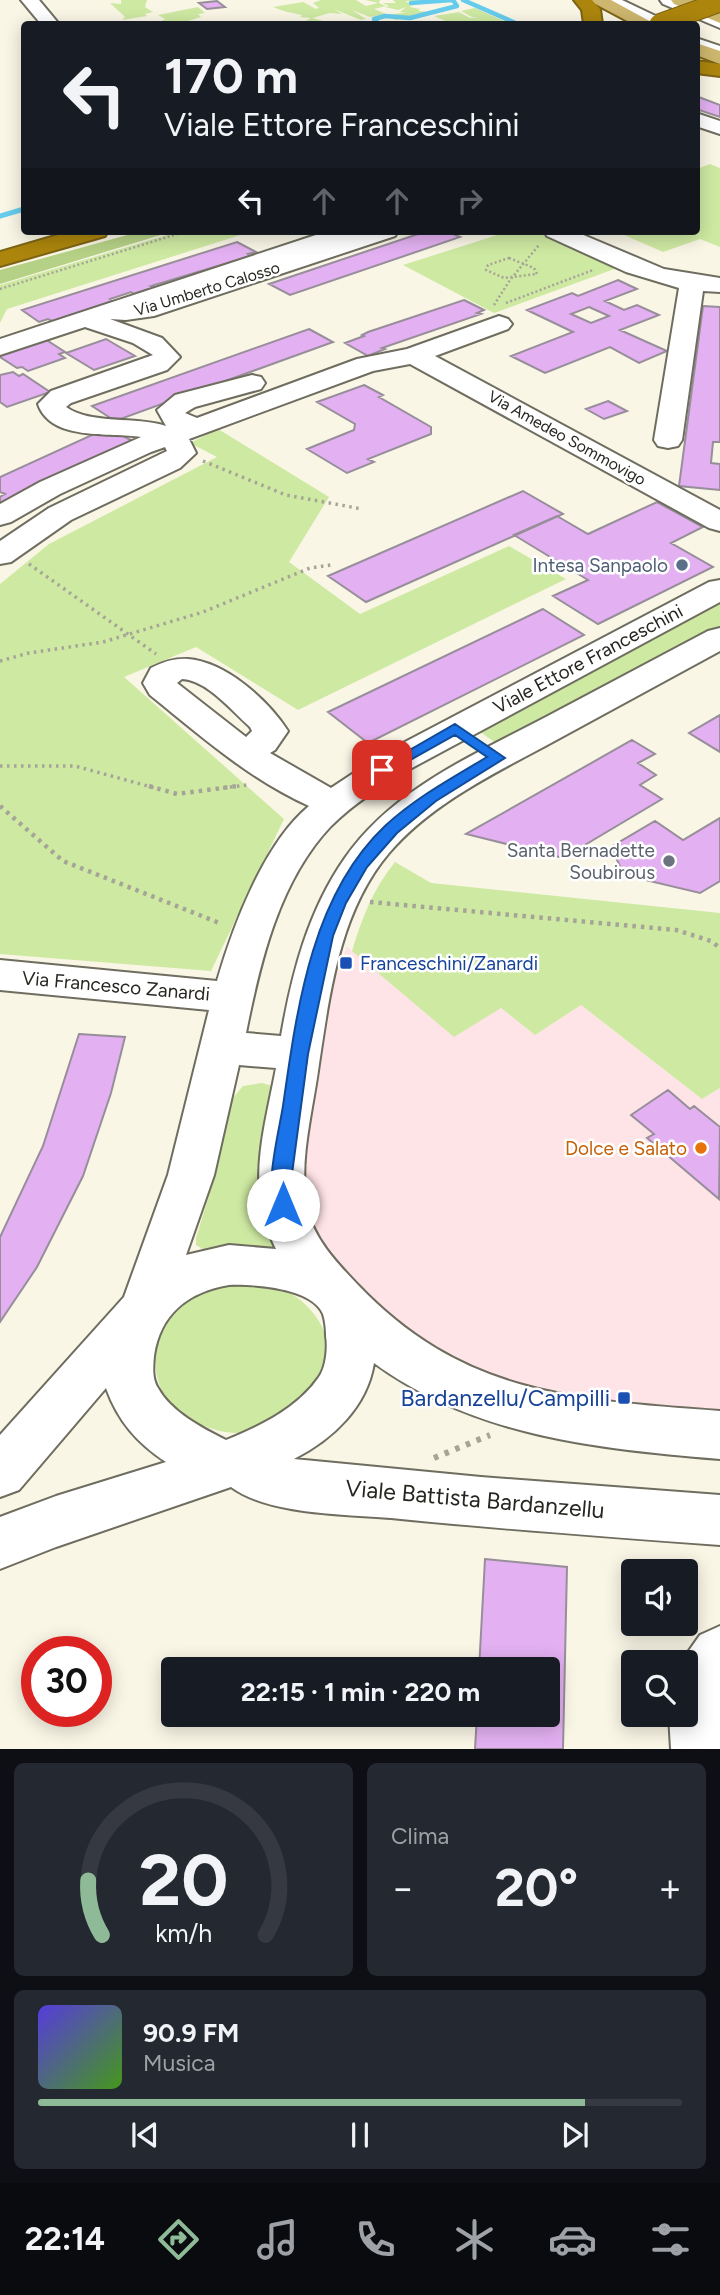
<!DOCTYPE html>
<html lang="it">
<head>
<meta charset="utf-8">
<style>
  :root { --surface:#171b24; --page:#242831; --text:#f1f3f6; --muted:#9ea1a6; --line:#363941; --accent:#8fba98 }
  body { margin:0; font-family:Figtree,sans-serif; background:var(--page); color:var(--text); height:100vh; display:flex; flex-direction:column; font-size:26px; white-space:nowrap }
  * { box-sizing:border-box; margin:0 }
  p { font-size:23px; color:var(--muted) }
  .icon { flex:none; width:38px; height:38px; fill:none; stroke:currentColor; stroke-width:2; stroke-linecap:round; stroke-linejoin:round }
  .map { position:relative; height:1749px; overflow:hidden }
  .drawer { display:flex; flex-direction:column; gap:14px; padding:14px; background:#0d0f14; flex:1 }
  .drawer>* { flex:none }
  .banner { position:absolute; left:21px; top:21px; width:679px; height:214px; border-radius:7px; box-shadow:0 4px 18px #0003; background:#171b24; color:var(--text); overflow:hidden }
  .fabs { position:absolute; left:621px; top:1559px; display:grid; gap:14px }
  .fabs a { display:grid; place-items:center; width:77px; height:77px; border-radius:7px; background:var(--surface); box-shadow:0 4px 18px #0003; font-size:35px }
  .speed { position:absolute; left:21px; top:1636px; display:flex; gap:14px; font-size:35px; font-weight:700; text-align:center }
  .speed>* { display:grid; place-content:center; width:91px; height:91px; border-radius:50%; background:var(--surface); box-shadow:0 4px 18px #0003; line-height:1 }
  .speed .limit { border:10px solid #d22; background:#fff; color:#111 }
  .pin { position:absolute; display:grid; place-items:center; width:60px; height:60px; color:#fff; margin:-30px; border-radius:14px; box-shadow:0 4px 10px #0006 }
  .me { position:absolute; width:77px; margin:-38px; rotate:0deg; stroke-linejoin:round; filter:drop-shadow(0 0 5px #0008) }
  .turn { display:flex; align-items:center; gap:24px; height:147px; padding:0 28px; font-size:32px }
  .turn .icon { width:91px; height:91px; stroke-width:2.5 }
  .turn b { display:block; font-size:49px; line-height:60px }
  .lanes { display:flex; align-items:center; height:66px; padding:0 28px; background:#0003; justify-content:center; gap:35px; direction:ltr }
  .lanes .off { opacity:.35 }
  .big { font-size:52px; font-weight:700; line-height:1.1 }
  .drawer .tile { flex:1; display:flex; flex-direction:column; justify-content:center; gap:10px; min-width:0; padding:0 24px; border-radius:10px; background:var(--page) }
  .drawer .dial { align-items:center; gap:0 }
  .dial svg { height:182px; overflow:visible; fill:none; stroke:var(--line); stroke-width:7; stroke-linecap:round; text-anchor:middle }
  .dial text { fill:var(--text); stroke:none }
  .song { display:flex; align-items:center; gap:21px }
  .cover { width:84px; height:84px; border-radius:10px; background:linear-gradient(135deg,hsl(250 70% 55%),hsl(100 70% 35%)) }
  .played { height:7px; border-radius:4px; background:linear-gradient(90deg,var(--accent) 85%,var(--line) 85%) }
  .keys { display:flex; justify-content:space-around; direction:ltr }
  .heat { display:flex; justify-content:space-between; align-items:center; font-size:38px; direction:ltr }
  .drawer .tiles { flex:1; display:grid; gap:14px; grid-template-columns:1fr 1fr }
  .tile:last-child { grid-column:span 2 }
  .trip { position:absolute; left:161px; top:1657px; width:399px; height:70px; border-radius:7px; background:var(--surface); box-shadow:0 4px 18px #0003; font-weight:700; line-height:70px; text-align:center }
  .menu { display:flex; height:112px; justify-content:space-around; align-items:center; background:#090b0e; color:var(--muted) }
  .menu .icon { width:49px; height:49px }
  .menu .current { color:var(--accent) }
  .menu b { font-size:32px; color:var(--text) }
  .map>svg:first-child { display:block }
  .commercial { fill:#ffe4e7 }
  .green { fill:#cee9a2 }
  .forest { fill:#b5d185 }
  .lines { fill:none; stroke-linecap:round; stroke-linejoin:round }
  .stream-far1 { stroke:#66cced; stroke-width:4.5 }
  .stream { stroke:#66cced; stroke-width:5 }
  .building { fill:#e3b0f1; stroke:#978e9a; stroke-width:2; fill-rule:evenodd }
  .minor-casing { stroke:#6f6d5f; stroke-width:4 }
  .major-casing { stroke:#7d6414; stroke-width:4 }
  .highway-casing { stroke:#7d6414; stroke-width:4 }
  .path-far3 { stroke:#a6a497; stroke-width:2.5; stroke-dasharray:2 2.5; stroke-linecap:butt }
  .path-far2 { stroke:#a6a497; stroke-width:3.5; stroke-dasharray:2.5 4.5; stroke-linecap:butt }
  .path-far1 { stroke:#a6a497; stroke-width:4.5; stroke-dasharray:3.5 5; stroke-linecap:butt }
  .path { stroke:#a6a497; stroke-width:6; stroke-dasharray:4.5 7; stroke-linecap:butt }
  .minor { fill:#fff; fill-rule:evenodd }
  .major { fill:#cdb66e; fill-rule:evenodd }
  .highway { fill:#ac850d; fill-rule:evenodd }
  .highway-bridge-casing { stroke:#7d6414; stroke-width:21; stroke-linecap:butt }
  .highway-bridge { stroke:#ac850d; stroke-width:19 }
  .route { fill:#1a73e8; stroke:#114b97; stroke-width:2 }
  .service-dot { fill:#5c6f8a; stroke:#fff; stroke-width:2.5 }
  .worship-dot { fill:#6b7280; stroke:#fff; stroke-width:2.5 }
  .transit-dot { fill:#1a4fb4; stroke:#fff; stroke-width:2.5 }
  .food-dot { fill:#e8710a; stroke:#fff; stroke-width:2.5 }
  .labels { text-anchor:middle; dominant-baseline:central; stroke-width:5; stroke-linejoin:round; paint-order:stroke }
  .far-street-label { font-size:16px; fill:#272620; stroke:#fff }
  .service-label { font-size:19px; fill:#4e5e75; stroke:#fff; text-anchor:end }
  .street-label { font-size:19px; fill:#272620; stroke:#fff }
  .worship-label { font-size:19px; fill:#5b616d; stroke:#fff; text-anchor:end }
  .transit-label { font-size:19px; fill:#164399; stroke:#fff; text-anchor:start }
  .food-label { font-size:19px; fill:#c56008; stroke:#fff; text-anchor:end }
  .near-transit-label { font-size:23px; fill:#164399; stroke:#fff; text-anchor:end }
  .near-street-label { font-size:23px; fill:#272620; stroke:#fff }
</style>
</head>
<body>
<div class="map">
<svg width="720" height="1749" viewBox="0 0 720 1749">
  <rect width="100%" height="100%" fill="#f9f6e6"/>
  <path class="commercial" d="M347,946l5,5 149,57 34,27 46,-30 121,94 18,-11v325l-145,-14 -61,-13 -104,-43 -100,-104 -13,-79 37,-177z"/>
  <path class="green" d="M121,0h26l-2,7 8,5 -8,2 2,2 -25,4 3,-3 -15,-14 11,1z
    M321,0h35l10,6 12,-3 -13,-3h15l-1,3 7,3 -12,3 12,5 -16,3 -18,-7 14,9 -5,1 -27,-11 8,5 -12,-1 -18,5 22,6 -30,-2 7,-4 -11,-1 2,-2c-15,-3 -19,-4 -29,-8l30,-5 13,7 3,-1 -6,-5z
    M393,0h48l-36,1 7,4 -2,2 10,2 -2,2 11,1 -34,8 -7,-5 19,-3h-7l6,-5 -8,3 -13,-3 4,-1 -6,-3h13z
    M198,7l7,6 -7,1 3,3 -13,4 2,2 -23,1 -5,-3 3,-2 -7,-4z
    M475,8l29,13 -17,3 -18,-3 3,3 -22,-1 -16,-7 25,-4 11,6 9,-1h-7l-11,-6z
    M710,164l10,4v79l-20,-8 -37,13 -48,-21h81l1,-62z
    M180,231h73l-246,78 -7,14v-38z
    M510,231h28l79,37 -123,45 -91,-48z
    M218,429l111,68 -40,65 71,52 149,-68 57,33 -268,131 -102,-63 -72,30 160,142 -73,152 -211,-17v-370l49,-40 168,-87 -27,-14z
    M720,602v26l-220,118 -24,-17z
    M395,862l36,21 289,30v175l-18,11 -121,-94 -46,30 -34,-27 -47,29 -102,-86c10,-33 21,-62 43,-89z
    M262,1083l10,3 5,6 8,160h-78l-11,-7v-7l17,-56 19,-83 11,-13z
    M248,1282c9,1 18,2 27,4 28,9 57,40 53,72 -2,12 -13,34 -20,44 -4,6 -15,10 -22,13 -10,5 -23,15 -34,17 -24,4 -51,-4 -70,-18 -44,-33 -29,-94 15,-119 16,-9 33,-11 51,-13z"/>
  <path class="forest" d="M142,231h32l-174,53v-14z"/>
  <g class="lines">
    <path class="stream-far1" d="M463,0l55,24
      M411,3l41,-3
      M379,24l-5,-5 11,-3 25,2 47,-12 -4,-6
      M450,24h6"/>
    <path class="stream" d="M0,216l24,-7"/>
  </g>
  <path class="building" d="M217,1l8,6 -18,2 -8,-6z
    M696,96l24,9v12l-24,-8z
    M427,231h19l14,6 -170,58 -21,-11z
    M237,242l19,10 -8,2 3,2 -100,30 3,1 -20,7 -3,-2 -21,7 3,2 -61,20 -4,-2 -9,3 -17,-12z
    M618,280l19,9 -32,12 19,9 13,-5 22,10 -39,15 47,21 -28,12 -29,-16 -65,26 -34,-17 62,-24 -46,-22 45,-17 6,3zM589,307l20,9 -18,7 -20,-9z
    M464,300l20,10 -7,3 4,1 -99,34 3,1 -17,7 -23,-13 19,-7 -2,-1 6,-3z
    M703,306l17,1v135h-7l-2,21 9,1v26l-41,-4z
    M309,329l24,13 -218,79 -23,-15z
    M45,339l20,13 -6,2 6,4 -37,13 -6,-4 -5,1 -17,-11v-3z
    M106,339l29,17 -41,14 -28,-17z
    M13,372l6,4 4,-2 27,18 -43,15 -7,-5v-27z
    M364,385l19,10 -4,2 52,30v7l-63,25 6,3 -27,11 -40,-24 47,-19 1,-6 -38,-22z
    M608,401l19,10 -23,8 -18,-10z
    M107,428l30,15 -137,67v-13l5,-3 -5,-2v-15z
    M523,491l40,23 -197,88 -38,-26z
    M657,502l46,25 -32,16 42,24 -115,57 -45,-28 35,-16 -74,-45 43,-19 31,18z
    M543,609l41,26 -216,108 -40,-31z
    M720,715v37l-31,-19z
    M632,740l23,14 -17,9 18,12 -16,10 22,14 -99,59 -97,-24z
    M720,818v63l-20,12 -76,-18 -13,-28 44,-26 28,19z
    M79,1034l46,3 -14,56 -28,83 -46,91 -37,55v-85l43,-91z
    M668,1090l22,19 4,-3 26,21 -1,72 -72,-61 7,-4 -23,-19z
    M485,1559l82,8 -4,182h-88l2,-34h71v-45h-69z"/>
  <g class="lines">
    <g class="minor-casing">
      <path id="minor" d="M21,0h18l20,24h-18z
        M599,0h23l42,20 3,4h-22z
        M660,0h23l37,16v12l-57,-24z
        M696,38l24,8v13l-24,-9z
        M696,113l24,8v13l-24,-8z
        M328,231h70l-3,5 -241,80 -28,4 -16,-1 52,19 18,19 -13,13 -96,33 -5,4c25,18 70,9 100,19l-9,-16 18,-15 77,-20 9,2 4,6 -4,6 -66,18 -10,6 12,5 160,-59 50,-10 92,-33 9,3 4,5 -4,5 -73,27 285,154v21l-11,-3 -299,-164 -37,7 -184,68 7,14 -16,15 -109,52 -60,42 -11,2v-23l49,-33 118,-57 -2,-4 -14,5 -91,42 -49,28 -11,3v-21l40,-22 101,-45c-30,-5 -90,5 -103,-33l13,-13 102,-36 -20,-12 -48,-16 -85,28v-16z
        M544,231h30l90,38 56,9v14l-17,-1 -21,149 -4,6 -10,2 -10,-2 -4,-6 25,-152 -53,-16 -79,-36z
        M720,580v22l-310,167c-28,17 -56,34 -79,57 -52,55 -71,136 -85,207l35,3c11,-63 27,-125 64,-178 47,-68 128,-103 199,-140 55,-29 109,-58 164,-87l12,-3v23c-57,31 -114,62 -171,93 -56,30 -118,60 -160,109 -49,58 -59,138 -70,211 -6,47 -21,97 -12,144 6,30 30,55 51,77 106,111 218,115 362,126v48c-120,-10 -245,-22 -346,-96 -7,44 -41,76 -80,96l187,18 239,18v50c-110,-8 -219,-16 -329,-27 -46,-4 -122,-3 -160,-31l-175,60 -56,22v-52l56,-21 110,-34c-29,-19 -48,-41 -60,-74l-87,102 -19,7v-62l124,-138 44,-122 41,-165 -209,-20v-30l217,21c16,-55 47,-138 92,-175 -60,-27 -108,-70 -159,-111l-7,-12 8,-15c12,-6 23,-10 37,-9 38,3 80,41 100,72l-13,19 -5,3 61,35 53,-35 325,-171zM182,679c25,1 50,32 68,48l2,4 -6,6 -69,-54zM239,1065l37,3c-12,64 -31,120 0,181l-47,-4 -43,10 28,-80zM229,1285c25,-1 83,3 94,29 2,6 3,15 3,22 2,12 0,31 -7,41 -22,32 -59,49 -93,63 -24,-12 -55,-28 -68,-52 -6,-9 -5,-21 -4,-32 6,-42 34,-64 75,-71z
        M720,1626v123h-49l-2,-34h17v-53h-5l19,-27z"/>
    </g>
    <g class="major-casing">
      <path id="major" d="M588,0h23l44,24h-22z
        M671,0h23l26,11v12l-46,-19z
        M696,43l24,8v13l-24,-9z"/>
    </g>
    <g class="highway-casing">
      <path id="highway" d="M574,0h18l8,9 2,15h-18l-2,-14z
        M696,61l24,3v12l-24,-3z
        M72,231h36l-3,5 -105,30v-14z"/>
    </g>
    <path class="path-far3" d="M509,258l25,10 3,6 -33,4 -18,-8 2,-5z
      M0,289l187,-58
      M506,303l87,-33
      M494,305l16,-25 29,-35"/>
    <path class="path-far2" d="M203,461l83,34 76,14
      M29,564l127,90
      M0,661l29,-8 74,-11 100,-30 107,-44 21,-3
      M0,766h75l80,22
      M223,788l24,-3"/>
    <path class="path-far1" d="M149,786l28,8 60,-8
      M0,806l63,55 159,63
      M370,902l306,28 35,11 9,7"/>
    <path class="path" d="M434,1458l56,-23"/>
    <use href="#minor" class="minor"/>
    <use href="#major" class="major"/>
    <use href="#highway" class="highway"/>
    <g class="highway-bridge-casing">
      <path id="highway-bridge" d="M659,24l61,-22"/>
    </g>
    <use href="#highway-bridge" class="highway-bridge"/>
  </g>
  <path class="route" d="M455,724l50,34 -69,43 -39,32 -30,34 -21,36 -13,33 -25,118 -17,127 1,24 -3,6 -6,2 -7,-2c-12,-24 3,-79 7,-105 14,-97 28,-210 102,-280 30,-28 67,-48 102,-69l-32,-22 -68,38 -5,1 -7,-4z"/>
  <circle class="service-dot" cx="682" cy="565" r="7"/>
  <circle class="worship-dot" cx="669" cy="861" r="7"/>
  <g class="transit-dot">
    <rect x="339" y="956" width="14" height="14" rx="3.5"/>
    <rect x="617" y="1391" width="14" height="14" rx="3.5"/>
  </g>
  <circle class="food-dot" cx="701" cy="1148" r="7"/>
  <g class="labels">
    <g class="far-street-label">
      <text transform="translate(207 289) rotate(-17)">Via Umberto Calosso</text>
      <text transform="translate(567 438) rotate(29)">Via Amedeo Sommovigo</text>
    </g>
    <g class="service-label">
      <text x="668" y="565">Intesa Sanpaolo</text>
    </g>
    <g class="street-label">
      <text transform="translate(588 659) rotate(-28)">Viale Ettore Franceschini</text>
      <text transform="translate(116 986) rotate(5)">Via Francesco Zanardi</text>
    </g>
    <g class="worship-label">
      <text x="655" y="850">Santa Bernadette<tspan x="655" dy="22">Soubirous</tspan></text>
    </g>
    <g class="transit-label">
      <text x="360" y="963">Franceschini/Zanardi</text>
    </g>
    <g class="food-label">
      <text x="687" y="1148">Dolce e Salato</text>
    </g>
    <g class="near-transit-label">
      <text x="610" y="1398">Bardanzellu/Campilli</text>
    </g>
    <g class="near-street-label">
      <text transform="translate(475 1499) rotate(5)">Viale Battista Bardanzellu</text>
    </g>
  </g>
</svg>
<div class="fabs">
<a><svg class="icon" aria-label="sound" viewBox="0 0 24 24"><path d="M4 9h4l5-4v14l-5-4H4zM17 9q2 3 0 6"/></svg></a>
<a><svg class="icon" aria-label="search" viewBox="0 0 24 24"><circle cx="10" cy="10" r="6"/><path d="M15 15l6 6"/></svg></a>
</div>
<div class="speed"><div class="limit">30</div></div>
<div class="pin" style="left:382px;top:770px;background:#d93025"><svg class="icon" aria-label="arrive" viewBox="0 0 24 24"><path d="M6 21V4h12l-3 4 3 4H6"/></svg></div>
<svg class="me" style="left:283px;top:1205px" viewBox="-20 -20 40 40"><circle r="19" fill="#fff"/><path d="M0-13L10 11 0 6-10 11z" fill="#1a73e8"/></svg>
<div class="trip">22:15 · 1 min · 220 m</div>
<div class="banner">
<div class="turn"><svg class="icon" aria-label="left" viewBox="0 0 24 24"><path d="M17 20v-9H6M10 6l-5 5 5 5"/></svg><div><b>170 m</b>Viale Ettore Franceschini</div></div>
<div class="lanes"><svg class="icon" aria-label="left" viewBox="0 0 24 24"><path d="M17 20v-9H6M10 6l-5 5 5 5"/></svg><svg class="icon off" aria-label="ahead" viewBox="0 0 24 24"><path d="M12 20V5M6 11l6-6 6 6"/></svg><svg class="icon off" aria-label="ahead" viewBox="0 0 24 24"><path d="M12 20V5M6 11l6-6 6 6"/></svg><svg class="icon off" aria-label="right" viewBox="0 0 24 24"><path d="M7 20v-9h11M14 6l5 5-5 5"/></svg></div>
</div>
</div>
<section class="drawer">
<div class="tiles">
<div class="tile dial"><svg viewBox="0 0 100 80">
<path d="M14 69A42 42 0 1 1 86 69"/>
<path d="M14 69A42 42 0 0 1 8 45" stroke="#8fba98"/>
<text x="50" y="56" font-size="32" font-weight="700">20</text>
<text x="50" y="72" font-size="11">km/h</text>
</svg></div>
<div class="tile"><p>Clima</p>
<div class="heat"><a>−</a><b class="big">20°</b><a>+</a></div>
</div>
<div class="tile">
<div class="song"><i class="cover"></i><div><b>90.9 FM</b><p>Musica</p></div></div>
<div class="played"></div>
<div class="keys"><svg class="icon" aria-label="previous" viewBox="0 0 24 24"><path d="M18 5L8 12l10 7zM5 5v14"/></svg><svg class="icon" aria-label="pause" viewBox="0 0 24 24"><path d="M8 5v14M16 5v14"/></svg><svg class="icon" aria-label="next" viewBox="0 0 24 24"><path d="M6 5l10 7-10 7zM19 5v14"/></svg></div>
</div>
</div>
</section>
<nav class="menu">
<b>22:14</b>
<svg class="icon current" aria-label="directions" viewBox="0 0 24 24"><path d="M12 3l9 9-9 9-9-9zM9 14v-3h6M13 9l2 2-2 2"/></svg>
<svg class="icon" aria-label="music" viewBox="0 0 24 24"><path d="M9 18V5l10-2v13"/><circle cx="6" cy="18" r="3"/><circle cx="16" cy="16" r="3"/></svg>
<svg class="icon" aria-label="phone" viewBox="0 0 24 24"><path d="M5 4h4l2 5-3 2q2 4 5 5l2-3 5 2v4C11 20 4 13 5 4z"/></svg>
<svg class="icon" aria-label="climate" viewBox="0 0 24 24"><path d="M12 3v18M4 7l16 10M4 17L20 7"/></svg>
<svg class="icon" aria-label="car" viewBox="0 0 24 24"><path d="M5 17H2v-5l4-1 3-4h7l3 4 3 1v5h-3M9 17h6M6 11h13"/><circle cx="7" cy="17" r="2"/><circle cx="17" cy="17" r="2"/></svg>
<svg class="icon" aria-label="filters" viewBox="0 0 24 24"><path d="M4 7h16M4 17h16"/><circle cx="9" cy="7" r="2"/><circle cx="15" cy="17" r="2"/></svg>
</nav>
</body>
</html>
